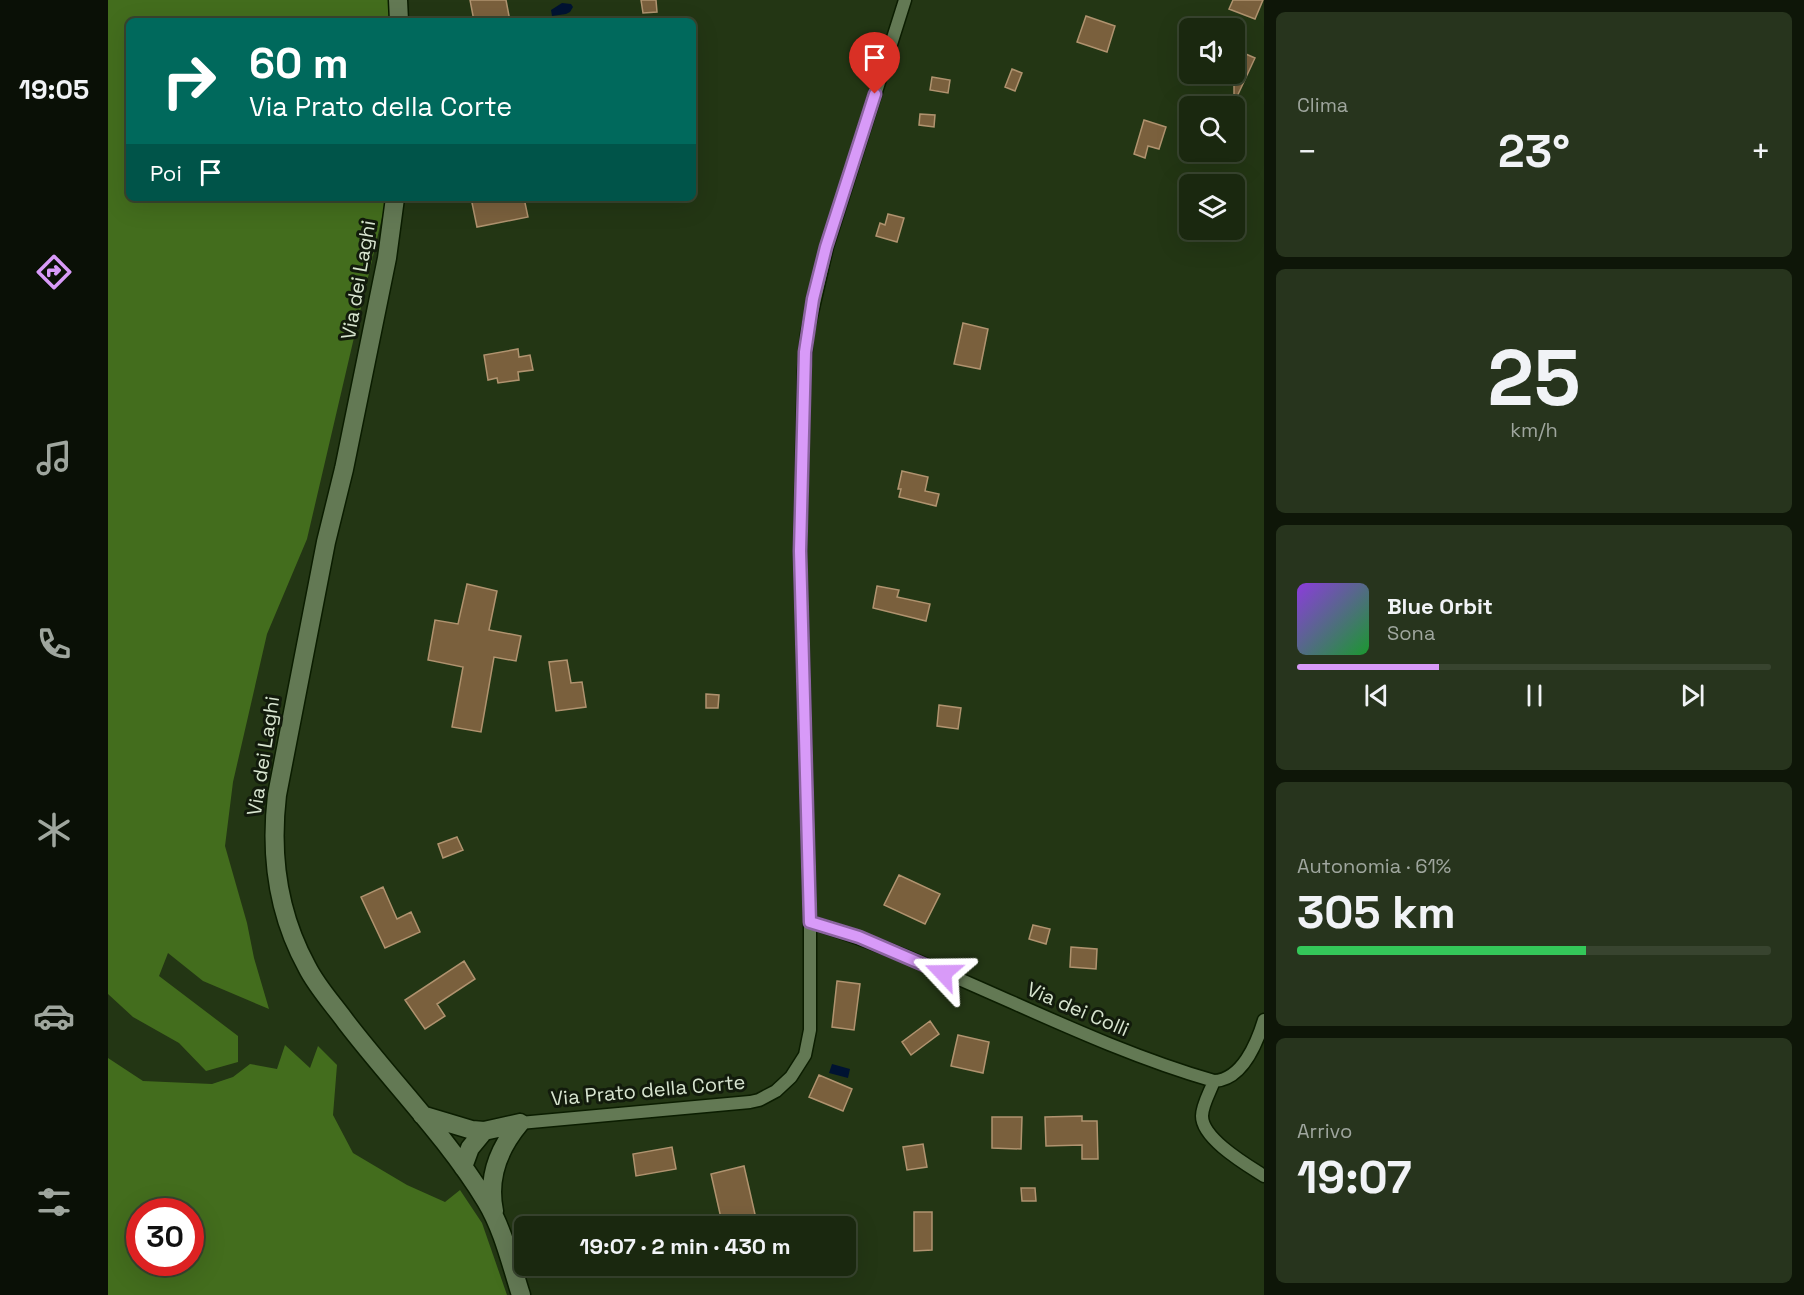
<!DOCTYPE html>
<html lang="it">
<head>
<meta charset="utf-8">
<style>
  :root { --surface:#1a280f; --page:#27341d; --text:#f1f3f6; --muted:#9fa69e; --line:#38442f; --accent:#d89af8 }
  body { margin:0; font-family:"Space Grotesk",sans-serif; background:var(--page); color:var(--text); height:100vh; display:flex; flex-direction:column; font-size:22px; white-space:nowrap }
  * { box-sizing:border-box; margin:0 }
  p { font-size:20px; color:var(--muted) }
  .icon { flex:none; width:33px; height:33px; fill:none; stroke:currentColor; stroke-width:2; stroke-linecap:round; stroke-linejoin:round }
  .map { position:relative; flex:1; overflow:hidden }
  .side { display:flex; flex-direction:column; gap:12px; padding:12px; background:#0e1608; width:540px }
  .side>* { flex:none }
  .hud { position:absolute; left:18px; top:18px; width:570px; height:183px; border-radius:9px; box-shadow:0 6px 24px #0002,0 0 0 2px var(--line); background:#00695c; color:#fff; overflow:hidden }
  .tools { position:absolute; left:1071px; top:18px; display:grid; gap:12px }
  .tools a { display:grid; place-items:center; width:66px; height:66px; border-radius:9px; background:var(--surface); box-shadow:0 6px 24px #0002,0 0 0 2px var(--line); font-size:30px }
  .speed { position:absolute; left:18px; top:1198px; display:flex; gap:12px; font-size:30px; font-weight:700; text-align:center }
  .speed>* { display:grid; place-content:center; width:78px; height:78px; border-radius:50%; background:var(--surface); box-shadow:0 6px 24px #0002,0 0 0 2px var(--line); line-height:1 }
  .speed .limit { border:9px solid #d22; background:#fff; color:#111 }
  .pin { position:absolute; display:grid; place-items:center; width:51px; height:51px; color:#fff; margin:-62px -26px; border-radius:50% 50% 50% 0; rotate:-45deg; box-shadow:0 0 6px #0007 }
  .pin .icon { rotate:45deg }
  .me { position:absolute; width:66px; margin:-33px; rotate:293deg; stroke-linejoin:round; filter:drop-shadow(0 0 4px #0008) }
  .turn { display:flex; align-items:center; gap:21px; height:126px; padding:0 24px; font-size:27px }
  .turn .icon { width:78px; height:78px; stroke-width:2.5 }
  .turn b { display:block; font-size:42px; line-height:51px }
  .then { display:flex; align-items:center; height:57px; padding:0 24px; background:#0003; gap:12px; font-size:22px }
  .big { font-size:45px; font-weight:600; line-height:1.1 }
  .side .widget { flex:1; display:flex; flex-direction:column; justify-content:center; gap:9px; min-width:0; padding:0 21px; border-radius:9px; background:var(--page) }
  .side .dial { align-items:center; gap:0 }
  .dial b { font-size:78px; line-height:1 }
  .song { display:flex; align-items:center; gap:18px }
  .cover { width:72px; height:72px; border-radius:9px; background:linear-gradient(135deg,hsl(270 70% 55%),hsl(130 70% 35%)) }
  .played { height:6px; border-radius:3px; background:linear-gradient(90deg,var(--accent) 30%,var(--line) 30%) }
  .keys { display:flex; justify-content:space-around; direction:ltr }
  .heat { display:flex; justify-content:space-between; align-items:center; font-size:33px; direction:ltr }
  .charge { height:9px; border-radius:4px; background:linear-gradient(90deg,#34c759 61%,var(--line) 0) }
  .trip { position:absolute; left:406px; top:1216px; width:342px; height:60px; border-radius:9px; background:var(--surface); box-shadow:0 6px 24px #0002,0 0 0 2px var(--line); font-weight:600; line-height:60px; text-align:center }
  main { display:flex; flex:1; min-height:0 }
  .tab-bar { display:flex; flex-direction:column; width:108px; justify-content:space-around; align-items:center; background:#0a1006; color:var(--muted) }
  .tab-bar .icon { width:42px; height:42px }
  .tab-bar .selected { color:var(--accent) }
  .tab-bar b { font-size:27px; color:var(--text) }
  .map>svg:first-child { display:block }
  .forest { fill:#436d1d; fill-rule:evenodd }
  .water { fill:#001332 }
  .building { fill:#7a603d; stroke:#b0936f; stroke-width:1.5 }
  .lines { fill:none; stroke-linecap:round; stroke-linejoin:round }
  .street-casing { stroke:#0b1d00; stroke-width:15 }
  .secondary-casing { stroke:#0b1d00; stroke-width:21 }
  .street { stroke:#637954; stroke-width:12 }
  .secondary { stroke:#637954; stroke-width:18 }
  .route-casing { stroke:#8c64a1; stroke-width:15 }
  .route { stroke:#d89af8; stroke-width:10 }
  .labels { text-anchor:middle; dominant-baseline:central; stroke-width:6; stroke-linejoin:round; paint-order:stroke }
  .street-label { font-size:20px; fill:#d8e5d0; stroke:#121b0c }
</style>
</head>
<body>
<main>
<nav class="tab-bar">
<b>19:05</b>
<svg class="icon selected" aria-label="directions" viewBox="0 0 24 24"><path d="M12 3l9 9-9 9-9-9zM9 14v-3h6M13 9l2 2-2 2"/></svg>
<svg class="icon" aria-label="music" viewBox="0 0 24 24"><path d="M9 18V5l10-2v13"/><circle cx="6" cy="18" r="3"/><circle cx="16" cy="16" r="3"/></svg>
<svg class="icon" aria-label="phone" viewBox="0 0 24 24"><path d="M5 4h4l2 5-3 2q2 4 5 5l2-3 5 2v4C11 20 4 13 5 4z"/></svg>
<svg class="icon" aria-label="climate" viewBox="0 0 24 24"><path d="M12 3v18M4 7l16 10M4 17L20 7"/></svg>
<svg class="icon" aria-label="car" viewBox="0 0 24 24"><path d="M5 17H2v-5l4-1 3-4h7l3 4 3 1v5h-3M9 17h6M6 11h13"/><circle cx="7" cy="17" r="2"/><circle cx="17" cy="17" r="2"/></svg>
<svg class="icon" aria-label="filters" viewBox="0 0 24 24"><path d="M4 7h16M4 17h16"/><circle cx="9" cy="7" r="2"/><circle cx="15" cy="17" r="2"/></svg>
</nav>
<div class="map">
<svg width="1156" height="1295" viewBox="0 0 1156 1295">
  <rect width="100%" height="100%" fill="#233614"/>
  <path class="forest" d="M0,0h282v21h-261v177h256l-1,11 -77,330 -40,95 -34,148 -8,64 22,77 7,35 15,51 -66,-28 -35,-28 -9,23 79,60v26l-32,9 -27,-28 -46,-26 -25,-23z
    M177,1045l25,23 8,-22 19,19 -4,50 20,38 54,32 38,17 15,-12 22,33 25,72h-399v-237l35,23 69,3 21,-7 17,-13 27,5zM32,1212h50v51h-50z"/>
  <path class="water" d="M454,3l9,1 2,3 -3,5 -4,2 -14,2 -1,-6z
    M724,1064l18,5 -2,9 -19,-5z"/>
  <path class="building" d="M362,0h36l4,21h-36z
    M533,0h15l1,12 -14,1z
    M1125,0h30l-8,19 -26,-10z
    M978,16l29,10 -8,26 -30,-10z
    M1126,49l21,9 -21,45v-19l-22,-10h22z
    M904,69l10,4 -7,18 -10,-4z
    M824,77l18,3 -2,13 -18,-3z
    M812,114l15,1 -1,12 -15,-2z
    M1036,120l22,7 -7,22 -11,-3 -3,12 -11,-4z
    M363,198h53l4,19 -51,10z
    M780,214l16,4 -7,24 -21,-6 4,-13 5,2z
    M855,323l25,6 -8,40 -26,-5z
    M410,349l1,8 11,-2 3,15 -15,2 1,8 -21,3 -1,-5 -9,2 -4,-25z
    M794,471l26,6 -3,14 14,3 -3,12 -37,-9 2,-8h-3z
    M359,584l30,7 -8,39 32,6 -5,25 -22,-4 -13,75 -29,-5 11,-60 -35,-7 7,-40 23,4z
    M769,586l22,4 -2,7 33,7 -4,17 -53,-13z
    M459,660l4,23 11,-1 4,25 -30,4 -7,-49z
    M598,694l13,1 -1,13h-12z
    M831,705l22,3 -3,21 -21,-3z
    M349,837l6,13 -20,8 -5,-14z
    M791,875l41,19 -15,30 -41,-19z
    M275,887l14,32 14,-7 9,20 -35,16 -24,-51z
    M925,925l17,4 -4,15 -17,-5z
    M963,947l26,2 -1,20 -26,-2z
    M356,961l11,18 -38,25 8,12 -20,13 -20,-29z
    M729,981l23,3 -6,46 -22,-3z
    M822,1021l9,13 -28,21 -9,-13z
    M850,1035l31,7 -6,31 -32,-7z
    M711,1075l33,14 -9,22 -34,-14z
    M974,1116v5h15l1,38h-16v-14l-36,1 -1,-29z
    M884,1117h30l-1,32 -29,-1z
    M815,1144l4,23 -20,3 -4,-23z
    M564,1147l4,22 -40,7 -3,-22z
    M636,1166l13,57 -19,4h-15l-12,-53z
    M913,1188h14l1,13h-14z
    M806,1212h18v38l-18,1z"/>
  <g class="lines">
    <g class="street-casing">
      <path id="street" d="M702,922c139,42 265,119 404,159 28,-1 43,-38 50,-61
        M1106,1081c-4,11 -12,24 -12,35 0,23 45,49 62,60
        M412,1123l230,-21 9,-2 17,-9 15,-14 14,-22 5,-25v-108l-10,-371 4,-180 3,-37 20,-87 78,-247"/>
    </g>
    <g class="secondary-casing">
      <path id="secondary" d="M290,0l1,21
        M287,198l-8,60 -43,211 -18,73 -49,253c-7,59 1,119 30,172 10,20 26,37 39,55 46,60 101,115 140,179 17,28 25,63 35,94
        M314,1115l50,15 12,1 36,-8
        M355,1167l7,-19 14,-17
        M386,1211c-7,-34 5,-63 26,-88"/>
    </g>
    <use href="#street" class="street"/>
    <use href="#secondary" class="secondary"/>
  </g>
  <g class="lines">
    <g class="route-casing">
      <path id="route" d="M767,94l-49,153 -13,52 -8,53 -5,199 10,371 49,15 84,36"/>
    </g>
    <use href="#route" class="route"/>
  </g>
  <g class="labels">
    <g class="street-label">
      <text transform="translate(250 280) rotate(-80)">Via dei Laghi</text>
      <text transform="translate(155 756) rotate(-81)">Via dei Laghi</text>
      <text transform="translate(970 1009) rotate(23)">Via dei Colli</text>
      <text transform="translate(540 1090) rotate(-5)">Via Prato della Corte</text>
    </g>
  </g>
</svg>
<div class="tools">
<a><svg class="icon" aria-label="sound" viewBox="0 0 24 24"><path d="M4 9h4l5-4v14l-5-4H4zM17 9q2 3 0 6"/></svg></a>
<a><svg class="icon" aria-label="search" viewBox="0 0 24 24"><circle cx="10" cy="10" r="6"/><path d="M15 15l6 6"/></svg></a>
<a><svg class="icon" aria-label="layers" viewBox="0 0 24 24"><path d="M12 4l9 5-9 5-9-5zM3 14l9 5 9-5"/></svg></a>
</div>
<div class="speed"><div class="limit">30</div></div>
<div class="pin" style="left:767px;top:94px;background:#d93025"><svg class="icon" aria-label="arrive" viewBox="0 0 24 24"><path d="M6 21V4h12l-3 4 3 4H6"/></svg></div>
<svg class="me" style="left:835px;top:973px" viewBox="-20 -20 40 40"><path d="M0-17L14 15 0 8-14 15z" fill="#d89af8" stroke="#fff" stroke-width="4"/></svg>
<div class="trip">19:07 · 2 min · 430 m</div>
<div class="hud">
<div class="turn"><svg class="icon" aria-label="right" viewBox="0 0 24 24"><path d="M7 20v-9h11M14 6l5 5-5 5"/></svg><div><b>60 m</b>Via Prato della Corte</div></div>
<div class="then">Poi<svg class="icon" aria-label="arrive" viewBox="0 0 24 24"><path d="M6 21V4h12l-3 4 3 4H6"/></svg></div>
</div>
</div>
<section class="side">
<div class="widget"><p>Clima</p>
<div class="heat"><a>−</a><b class="big">23°</b><a>+</a></div>
</div>
<div class="widget dial"><b>25</b><p>km/h</p></div>
<div class="widget">
<div class="song"><i class="cover"></i><div><b>Blue Orbit</b><p>Sona</p></div></div>
<div class="played"></div>
<div class="keys"><svg class="icon" aria-label="previous" viewBox="0 0 24 24"><path d="M18 5L8 12l10 7zM5 5v14"/></svg><svg class="icon" aria-label="pause" viewBox="0 0 24 24"><path d="M8 5v14M16 5v14"/></svg><svg class="icon" aria-label="next" viewBox="0 0 24 24"><path d="M6 5l10 7-10 7zM19 5v14"/></svg></div>
</div>
<div class="widget"><p>Autonomia · 61%</p><b class="big">305 km</b><div class="charge"></div></div>
<div class="widget"><p>Arrivo</p><b class="big">19:07</b></div>
</section>
</main>
</body>
</html>
